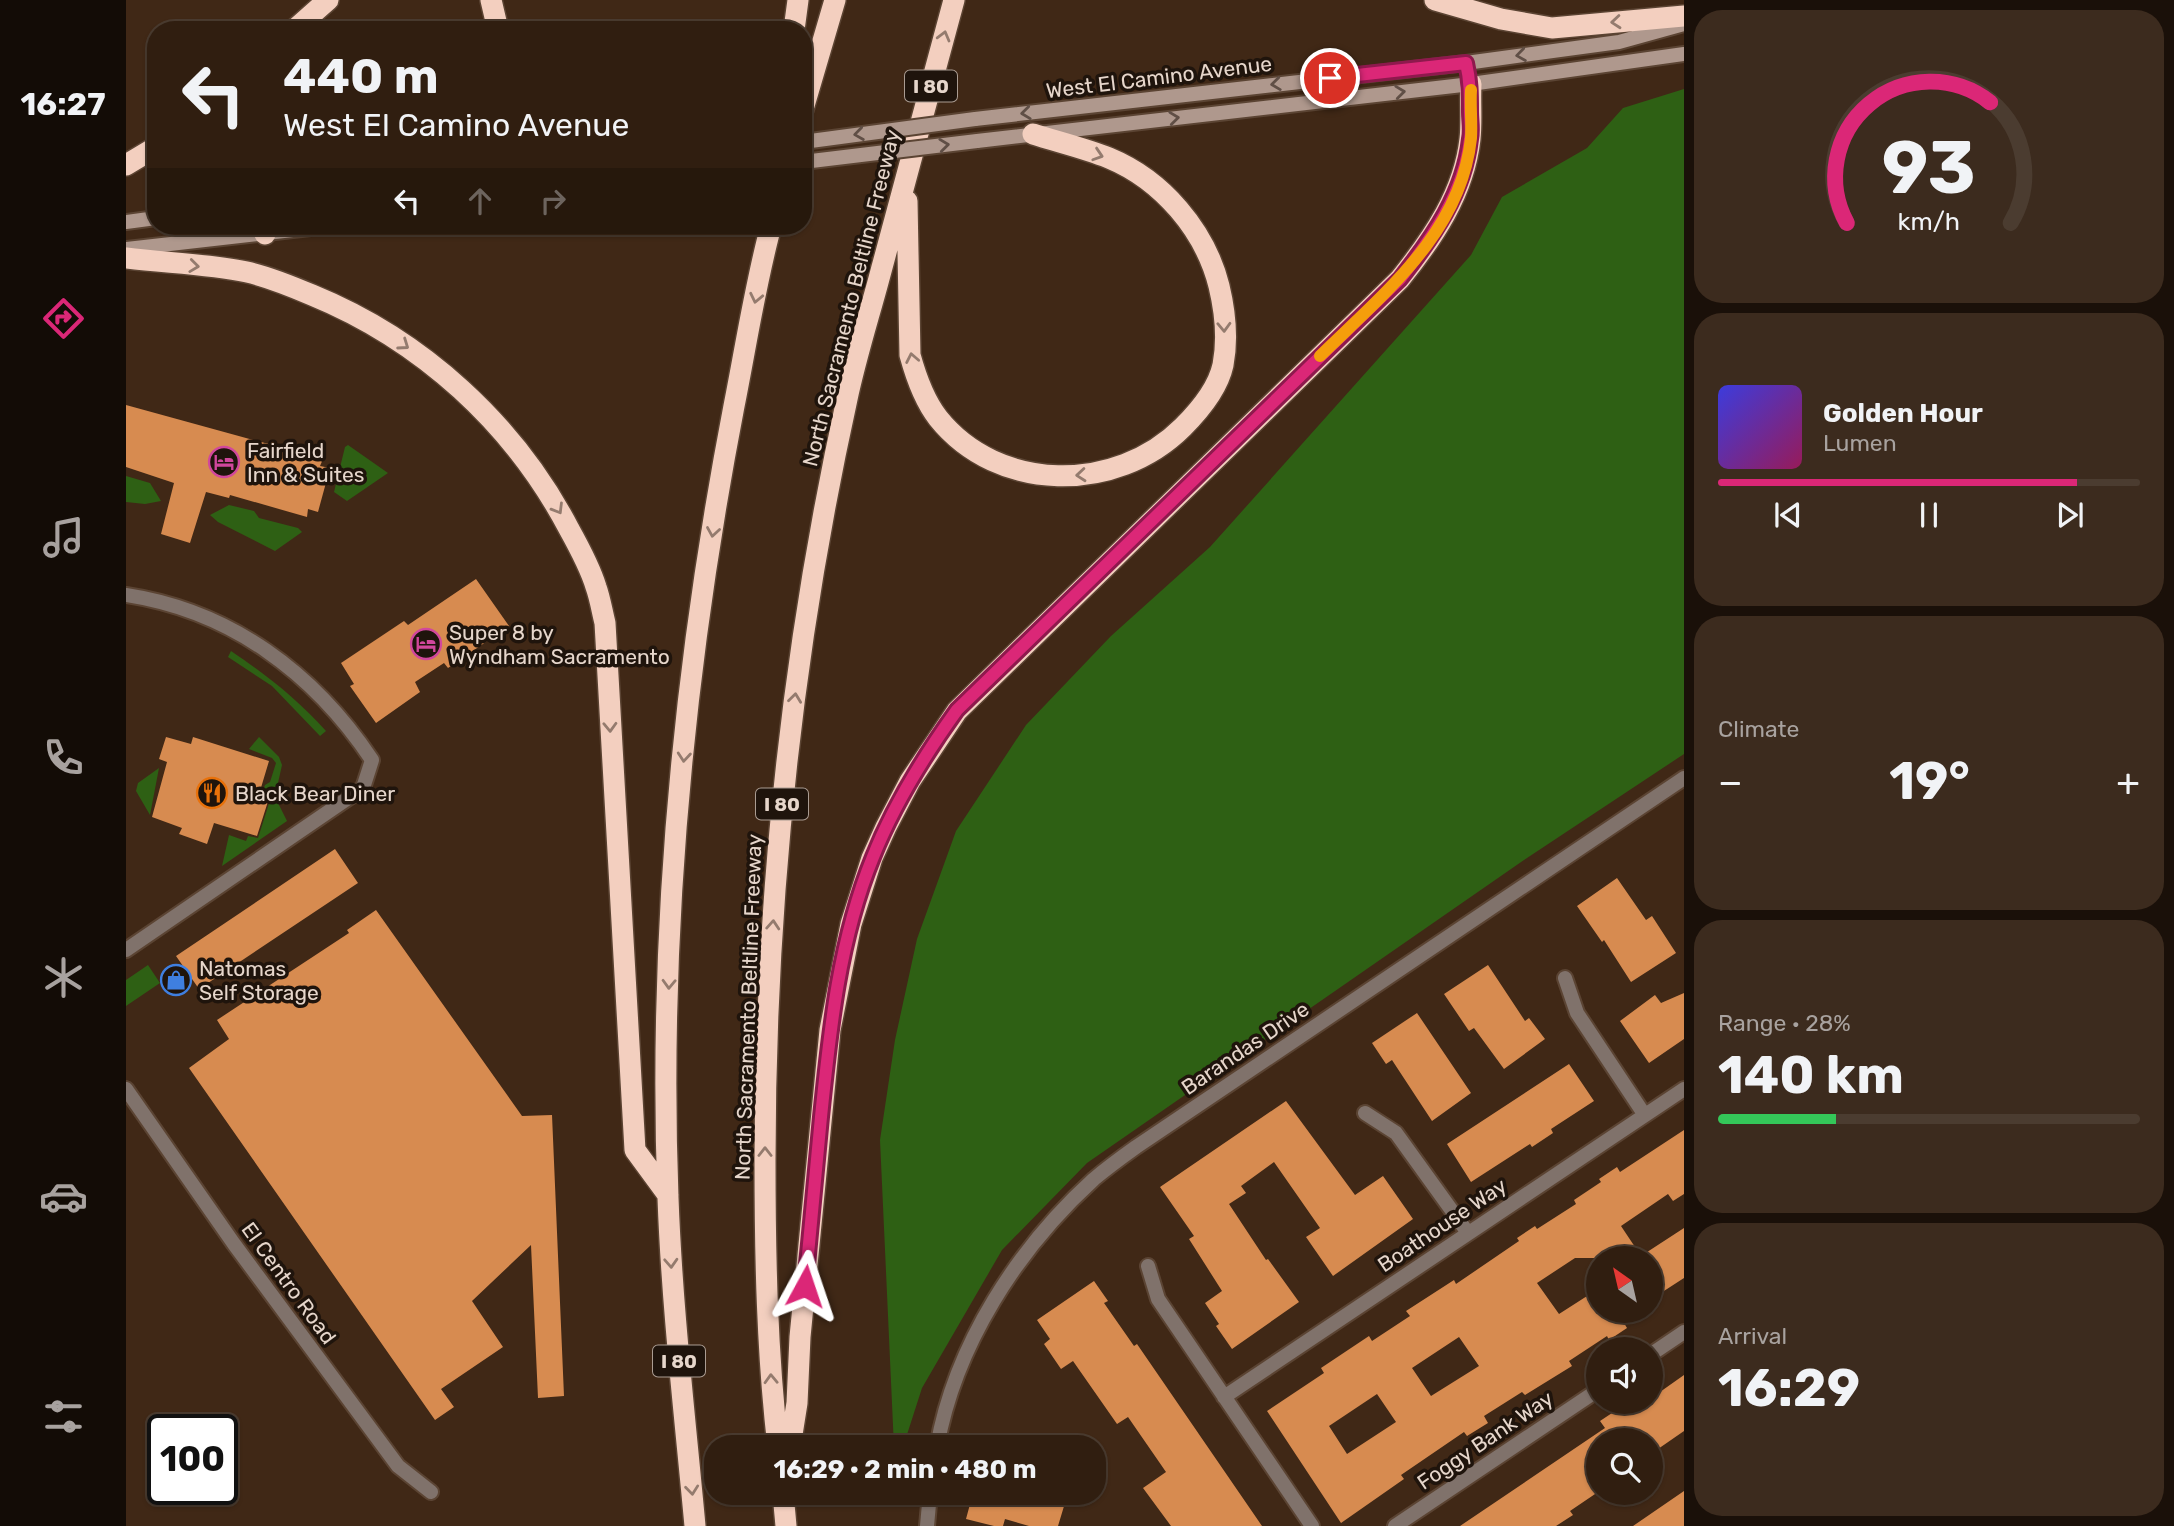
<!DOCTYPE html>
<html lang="en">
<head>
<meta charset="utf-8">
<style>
  :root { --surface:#301e10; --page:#3c2b1e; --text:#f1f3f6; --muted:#a8a29f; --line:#4b3c30; --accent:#db2777 }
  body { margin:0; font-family:Rubik,sans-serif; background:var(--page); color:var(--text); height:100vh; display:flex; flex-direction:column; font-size:26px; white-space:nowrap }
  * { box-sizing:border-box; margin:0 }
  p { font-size:23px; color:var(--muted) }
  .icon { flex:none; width:38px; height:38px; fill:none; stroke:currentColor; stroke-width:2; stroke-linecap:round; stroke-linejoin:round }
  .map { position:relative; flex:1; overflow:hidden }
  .details { display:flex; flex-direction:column; gap:10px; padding:10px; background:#1a1009; width:490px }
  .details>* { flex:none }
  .top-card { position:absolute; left:21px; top:21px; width:665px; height:214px; border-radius:28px; box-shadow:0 2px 5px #0004,0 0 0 2px var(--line); background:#301e10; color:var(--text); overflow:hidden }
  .needle { width:46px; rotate:326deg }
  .controls { position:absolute; left:1460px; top:1246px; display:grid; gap:14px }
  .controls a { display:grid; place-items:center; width:77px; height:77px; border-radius:50%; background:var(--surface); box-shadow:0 2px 5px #0004,0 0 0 2px var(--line); font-size:35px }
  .speed { position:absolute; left:21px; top:1414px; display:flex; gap:14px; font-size:35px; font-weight:700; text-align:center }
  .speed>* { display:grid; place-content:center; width:91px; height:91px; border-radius:50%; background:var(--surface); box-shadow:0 2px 5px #0004,0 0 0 2px var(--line); line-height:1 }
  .speed .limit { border:4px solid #111; border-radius:10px; background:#fff; color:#111 }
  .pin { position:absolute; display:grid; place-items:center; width:60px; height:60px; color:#fff; margin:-30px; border:4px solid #fff; border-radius:50%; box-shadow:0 2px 7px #0007 }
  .me { position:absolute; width:77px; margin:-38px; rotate:5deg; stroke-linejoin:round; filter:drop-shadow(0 0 5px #0008) }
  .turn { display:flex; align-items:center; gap:24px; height:147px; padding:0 21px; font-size:32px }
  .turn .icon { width:91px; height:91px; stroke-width:2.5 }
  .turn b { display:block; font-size:49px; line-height:60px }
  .lanes { display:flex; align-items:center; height:66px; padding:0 21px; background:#0003; justify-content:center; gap:35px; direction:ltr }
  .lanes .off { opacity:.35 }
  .big { font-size:52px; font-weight:700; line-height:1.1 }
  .details .tile { flex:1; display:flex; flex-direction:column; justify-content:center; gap:10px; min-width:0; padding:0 24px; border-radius:28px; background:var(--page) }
  .details .dial { align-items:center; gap:0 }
  .dial svg { height:182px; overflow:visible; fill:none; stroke:var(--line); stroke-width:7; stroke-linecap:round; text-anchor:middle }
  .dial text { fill:var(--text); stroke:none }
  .song { display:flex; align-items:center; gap:21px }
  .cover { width:84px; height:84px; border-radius:10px; background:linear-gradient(135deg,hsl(240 70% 55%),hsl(330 70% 35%)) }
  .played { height:7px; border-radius:4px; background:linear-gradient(90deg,var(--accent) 85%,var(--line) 85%) }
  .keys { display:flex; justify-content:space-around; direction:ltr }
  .heat { display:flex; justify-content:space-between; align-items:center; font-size:38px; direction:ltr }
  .charge { height:10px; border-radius:5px; background:linear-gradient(90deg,#34c759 28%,var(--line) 0) }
  .trip { position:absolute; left:578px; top:1435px; width:402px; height:70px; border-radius:28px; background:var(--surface); box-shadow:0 2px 5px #0004,0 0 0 2px var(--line); font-weight:700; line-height:70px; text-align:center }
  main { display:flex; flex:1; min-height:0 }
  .dock { display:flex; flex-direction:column; width:126px; justify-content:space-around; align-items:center; background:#130c06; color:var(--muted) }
  .dock .icon { width:49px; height:49px }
  .dock .selected { color:var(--accent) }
  .dock b { font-size:32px; color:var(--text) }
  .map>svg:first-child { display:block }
  .green { fill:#2e6014 }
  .building { fill:#d78b50; fill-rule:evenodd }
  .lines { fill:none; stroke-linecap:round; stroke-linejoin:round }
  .street-casing { stroke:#5b4433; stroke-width:18 }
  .secondary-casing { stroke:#5b4433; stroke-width:18 }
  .highway-casing { stroke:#5b4433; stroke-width:24 }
  .street { stroke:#80726b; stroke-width:14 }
  .secondary { stroke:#af988d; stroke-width:14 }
  .highway { stroke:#f3cfbf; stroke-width:21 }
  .secondary-bridge-casing { stroke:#5b4433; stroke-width:18; stroke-linecap:butt }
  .secondary-bridge { stroke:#af988d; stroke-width:14 }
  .oneway { stroke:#947b6e }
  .oneway2 { stroke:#604f46 }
  .route-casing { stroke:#8e194d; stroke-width:18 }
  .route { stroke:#db2777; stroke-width:12 }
  .slow { stroke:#f59e0b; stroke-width:12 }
  .labels { text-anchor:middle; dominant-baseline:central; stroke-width:7; stroke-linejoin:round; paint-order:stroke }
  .shield { fill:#1f140c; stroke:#aa9c92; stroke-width:2 }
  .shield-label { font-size:19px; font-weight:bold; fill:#e6d6cb }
  .street-label { font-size:21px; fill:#e6d6cb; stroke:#1f140c }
  .poi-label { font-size:21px; fill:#e6d6cb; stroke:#1f140c; text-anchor:start }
</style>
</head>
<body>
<main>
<nav class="dock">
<b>16:27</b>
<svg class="icon selected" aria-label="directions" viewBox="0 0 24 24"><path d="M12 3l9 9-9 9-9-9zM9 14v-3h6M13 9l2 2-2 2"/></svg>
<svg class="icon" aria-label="music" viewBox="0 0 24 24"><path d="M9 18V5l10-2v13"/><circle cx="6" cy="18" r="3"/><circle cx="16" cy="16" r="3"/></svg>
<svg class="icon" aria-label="phone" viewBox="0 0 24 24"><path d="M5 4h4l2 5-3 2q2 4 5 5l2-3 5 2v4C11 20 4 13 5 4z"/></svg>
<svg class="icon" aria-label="climate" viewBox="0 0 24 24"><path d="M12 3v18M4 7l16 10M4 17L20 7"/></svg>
<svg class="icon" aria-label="car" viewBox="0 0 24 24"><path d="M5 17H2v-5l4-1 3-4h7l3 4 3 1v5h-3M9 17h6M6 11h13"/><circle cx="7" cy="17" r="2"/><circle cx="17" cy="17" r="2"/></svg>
<svg class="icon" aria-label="filters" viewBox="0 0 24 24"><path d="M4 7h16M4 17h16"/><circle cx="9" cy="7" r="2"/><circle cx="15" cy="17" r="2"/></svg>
</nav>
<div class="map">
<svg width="1558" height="1526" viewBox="0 0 1558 1526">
  <rect width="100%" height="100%" fill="#402816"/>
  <path class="green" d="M1558,89v665l-160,106 -437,303 -85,87 -80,138 -19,59h-9l-14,-307 15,-100 22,-101 39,-108 70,-106 85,-89 99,-89 261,-292 31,-58 85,-49 36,-40z
    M222,445l40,28 -41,28 -13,-9 11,-45z
    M0,476l24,7 11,18 -16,3 -19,-2z
    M103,505l25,6 5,7 39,10 4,4 -27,19 -57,-29 -8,-7z
    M105,651c37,25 65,47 95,80l-6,5 -48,-50 -44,-29z
    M133,737l20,20 3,8 -4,18 1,22 8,16 -65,45 7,-31 17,6 2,-5 10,2 14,-44 -9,-4 2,-5 5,-3 6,-19 -4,-5 -23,-9z
    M33,768l-9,47 -14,-24 2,-8z
    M22,965l12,18 -34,23v-26z"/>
  <path class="building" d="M0,405l197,54 -3,7 10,2 -12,44 -10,-3 -1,8 -77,-22 -1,3 -23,-6 -16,51 -29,-9 13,-51 -48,-16z
    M350,579l33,47 -61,42 -4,-5 -29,19 5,10 -44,31 -26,-37 4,-2 -13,-21 63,-42 4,4z
    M40,737l25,7 2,-7 76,24 -9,30 10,4 -13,41 -43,-13 -7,21 -28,-10 3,-6 -30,-11 15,-55 -8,-3z
    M209,849l23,34 -159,106 -23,-33z
    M1491,878l29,42 6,-4 24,37 -45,29 -27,-42 -2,2 -25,-36z
    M250,910l146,206 30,-1 12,281 -26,2 -7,-153 -59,56 31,46 -62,42 13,18 -19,13 -246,-352 40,-29 -12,-19 132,-87 -2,-3z
    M1362,965l37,56 4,-3 16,21 -41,30 -30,-41 -5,3 -25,-37z
    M1558,993v46l-35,24 -29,-42 35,-26 6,8z
    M1291,1013l54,80 -39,28 -40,-61 -6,4 -14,-21z
    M1443,1064l25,37 -43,28 2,4 -21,14 -2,-3 -59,38 -24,-38z
    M1160,1101l69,94 28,-19 30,43 -80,57 -27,-39 14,-9 -46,-66 -33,24 5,7 -17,11 37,56 2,-1 31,43 -67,47 -16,-23 3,-2 -14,-21 17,-12 -33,-52 5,-3 -34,-49z
    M1558,1130v64l-11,7 -5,-7 -47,32 20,30 43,-28v50l-34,22v-42h-75l-38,25 22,31 39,-25v22h45l-19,12 3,5 -18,12 -2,-4 -38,25 3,5 -47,29 -3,-3 -38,24 4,7 -21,13 -3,-4 -63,43 3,4 -63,44 -74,-112 57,-38 -3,-5 48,-32 3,5 38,-25 -4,-5 48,-31 2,4 63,-43 -2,-3 18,-12 2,3 39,-25 -2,-4 27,-18 -2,-3 18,-12 3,5zM1333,1337l20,29 -48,30 -19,-28zM1251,1394l19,28 -49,32 -18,-28z
    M968,1281l14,20 -4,2 30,43 3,-2 125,182h-91l-28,-38 23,-16 -38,-55 -11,7 -44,-63 -12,8 -17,-25 6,-5 -13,-19z
    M1558,1375v56l-26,18 -1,-2 -7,4v-11h-52v52l-28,19 3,4 -17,11h-96l145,-98 -5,-7 21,-14 2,2 10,-7h17v-3z
    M1558,1491v35h-51z
    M847,1493h95l-10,33h-29l-24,-7 -2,7h-9l-28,-7z"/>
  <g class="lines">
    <g class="street-casing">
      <path id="street" d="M0,595c105,16 188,78 246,165l-9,28 -237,162
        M1439,978l12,35 67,101
        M0,1089l108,155 164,222 33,26
        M1239,1113l31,20 72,100
        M1022,1266l10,33 154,227
        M1524,1355l34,-23
        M1098,1397l460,-308
        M811,1447c18,-102 81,-199 157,-268 13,-11 28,-22 42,-32l548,-369
        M801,1526l3,-33
        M1269,1526l203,-136"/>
    </g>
    <g class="secondary-casing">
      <path id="secondary" d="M849,119l491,-56 153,-21 65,-18
        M851,141l494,-57 213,-30
        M0,222l30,-4
        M0,249l202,-23"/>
    </g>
    <g class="highway-casing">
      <path id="highway" d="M365,0l7,30
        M1309,0l66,19 51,9 132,-12
        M168,30l34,-30
        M668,30l4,-30
        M677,109l32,-109
        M0,165l30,-18
        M781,201l3,154c6,22 14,45 28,63 60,75 178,76 245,9 16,-16 35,-39 40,-62 5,-26 2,-54 -4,-79 -14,-56 -57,-106 -110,-128 -25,-10 -51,-16 -76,-24
        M136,226l3,8
        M0,258c40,5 82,6 121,14 22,5 44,14 65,23 110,45 202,129 257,234 10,18 21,38 27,58 4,11 6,24 9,36l30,527 33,45
        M652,1447c-11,-95 -13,-191 -13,-287 0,-255 27,-512 82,-761 9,-43 23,-86 34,-128 24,-91 49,-181 73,-271
        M664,1447l7,-44 3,-66 30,-307 21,-106 21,-66 14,-31 24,-46 47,-70 443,-432c33,-41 64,-86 70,-140 2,-18 0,-37 1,-55
        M657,1493l3,33
        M569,1526c-10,-109 -23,-218 -27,-328 -10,-264 16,-533 66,-792 12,-60 21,-121 37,-180"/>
    </g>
    <use href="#street" class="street"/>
    <use href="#secondary" class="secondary"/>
    <use href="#highway" class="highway"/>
    <g class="secondary-bridge-casing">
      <path id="secondary-bridge" d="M677,142l172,-23
        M677,162l174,-21"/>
    </g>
    <use href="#secondary-bridge" class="secondary-bridge"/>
  </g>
  <defs><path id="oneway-chevron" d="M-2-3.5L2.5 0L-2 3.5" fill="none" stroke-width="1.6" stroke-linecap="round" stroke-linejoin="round" transform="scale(1.75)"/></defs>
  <g class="oneway">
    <use href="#oneway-chevron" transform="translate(1490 22) rotate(175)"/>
    <use href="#oneway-chevron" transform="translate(818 36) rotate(-75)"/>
    <use href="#oneway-chevron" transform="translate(972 155) rotate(18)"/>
    <use href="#oneway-chevron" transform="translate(68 266) rotate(7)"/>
    <use href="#oneway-chevron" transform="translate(630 298) rotate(102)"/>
    <use href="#oneway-chevron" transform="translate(1098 327) rotate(88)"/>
    <use href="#oneway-chevron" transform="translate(278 345) rotate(35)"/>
    <use href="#oneway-chevron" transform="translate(786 358) rotate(-101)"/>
    <use href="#oneway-chevron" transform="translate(955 475) rotate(175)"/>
    <use href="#oneway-chevron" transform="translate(432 509) rotate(59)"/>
    <use href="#oneway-chevron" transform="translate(587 532) rotate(99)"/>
    <use href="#oneway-chevron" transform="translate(669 698) rotate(-83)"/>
    <use href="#oneway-chevron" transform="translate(484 727) rotate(88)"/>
    <use href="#oneway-chevron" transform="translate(558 757) rotate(95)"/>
    <use href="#oneway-chevron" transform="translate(647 925) rotate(-86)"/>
    <use href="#oneway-chevron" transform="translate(543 984) rotate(92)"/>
    <use href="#oneway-chevron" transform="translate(639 1152) rotate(-90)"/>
    <use href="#oneway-chevron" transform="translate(545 1263) rotate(87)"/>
    <use href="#oneway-chevron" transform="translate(645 1379) rotate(-92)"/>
    <use href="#oneway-chevron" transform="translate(566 1490) rotate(84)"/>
  </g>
  <g class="oneway2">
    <use href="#oneway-chevron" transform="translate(1395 55) rotate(172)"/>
    <use href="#oneway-chevron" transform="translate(1150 84) rotate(173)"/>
    <use href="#oneway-chevron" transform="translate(1274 92) rotate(-7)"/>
    <use href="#oneway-chevron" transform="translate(900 113) rotate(173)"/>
    <use href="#oneway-chevron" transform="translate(1048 118) rotate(-7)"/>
    <use href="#oneway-chevron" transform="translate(733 134) rotate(172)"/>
    <use href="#oneway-chevron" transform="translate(818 145) rotate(-7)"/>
  </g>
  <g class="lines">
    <g class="route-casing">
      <path id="route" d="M679,1286c5,-56 11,-113 16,-169 9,-88 18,-177 52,-260 21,-53 51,-101 84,-147l443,-431c33,-42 64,-86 70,-140 2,-9 0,-18 0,-27 0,-18 0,-32 -4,-49l-136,15"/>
    </g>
    <use href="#route" class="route"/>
    <path class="slow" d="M1194,356c63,-62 141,-123 151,-218 1,-16 -1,-32 0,-48"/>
  </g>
  <defs>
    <g id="hotel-ring" transform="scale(1.575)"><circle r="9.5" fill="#1f140c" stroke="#d1479c" stroke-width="1.5"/><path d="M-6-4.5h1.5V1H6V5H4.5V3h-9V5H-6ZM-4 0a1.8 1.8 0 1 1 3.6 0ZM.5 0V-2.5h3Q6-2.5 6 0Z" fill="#d1479c"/></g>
    <g id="restaurant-ring" transform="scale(1.575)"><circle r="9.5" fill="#1f140c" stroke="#e8710a" stroke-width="1.5"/><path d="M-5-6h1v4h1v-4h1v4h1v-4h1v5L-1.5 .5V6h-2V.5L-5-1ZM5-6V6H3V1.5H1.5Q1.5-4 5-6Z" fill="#e8710a"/></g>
    <g id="shop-ring" transform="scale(1.575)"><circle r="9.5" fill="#1f140c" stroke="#3f7fe0" stroke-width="1.5"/><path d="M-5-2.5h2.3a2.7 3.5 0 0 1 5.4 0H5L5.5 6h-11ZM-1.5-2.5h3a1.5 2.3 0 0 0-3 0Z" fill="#3f7fe0"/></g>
  </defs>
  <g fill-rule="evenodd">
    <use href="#hotel-ring" x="98" y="462"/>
    <use href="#hotel-ring" x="300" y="644"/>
    <use href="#restaurant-ring" x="86" y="793"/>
    <use href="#shop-ring" x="50" y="980"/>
  </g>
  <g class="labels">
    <g class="shield">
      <rect x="779" y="70.5" width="52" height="31" rx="5"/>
      <rect x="630" y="788.5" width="52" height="31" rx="5"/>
      <rect x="527" y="1345.5" width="52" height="31" rx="5"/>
    </g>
    <g class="shield-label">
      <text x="805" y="86">I 80</text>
      <text x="656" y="804">I 80</text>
      <text x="553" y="1361">I 80</text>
    </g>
    <g class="street-label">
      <text transform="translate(1033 77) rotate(-7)">West El Camino Avenue</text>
      <text transform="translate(725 298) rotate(-76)">North Sacramento Beltline Freeway</text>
      <text transform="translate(622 1007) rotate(-88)">North Sacramento Beltline Freeway</text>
      <text transform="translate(1119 1048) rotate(-34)">Barandas Drive</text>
      <text transform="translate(1316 1225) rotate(-34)">Boathouse Way</text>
      <text transform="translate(163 1283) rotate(54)">El Centro Road</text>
      <text transform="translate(1359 1440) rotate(-34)">Foggy Bank Way</text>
    </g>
    <g class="poi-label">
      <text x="121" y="450">Fairfield<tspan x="121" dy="24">Inn &amp; Suites</tspan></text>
      <text x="323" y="632">Super 8 by<tspan x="323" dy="24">Wyndham Sacramento</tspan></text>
      <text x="109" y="793">Black Bear Diner</text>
      <text x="73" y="968">Natomas<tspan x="73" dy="24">Self Storage</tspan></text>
    </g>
  </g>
</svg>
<div class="controls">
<a><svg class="needle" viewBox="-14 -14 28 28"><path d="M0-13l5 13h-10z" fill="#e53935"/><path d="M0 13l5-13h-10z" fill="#a8a29f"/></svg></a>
<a><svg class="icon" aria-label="sound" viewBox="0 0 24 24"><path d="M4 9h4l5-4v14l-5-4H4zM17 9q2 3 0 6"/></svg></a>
<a><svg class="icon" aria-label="search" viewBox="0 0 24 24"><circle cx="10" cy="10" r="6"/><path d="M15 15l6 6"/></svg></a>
</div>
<div class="speed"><div class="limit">100</div></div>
<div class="pin" style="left:1204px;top:78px;background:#d93025"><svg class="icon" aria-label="arrive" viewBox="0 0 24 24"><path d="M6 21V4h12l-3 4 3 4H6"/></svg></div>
<svg class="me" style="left:679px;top:1286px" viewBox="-20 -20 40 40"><path d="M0-17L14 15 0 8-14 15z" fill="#db2777" stroke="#fff" stroke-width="4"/></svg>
<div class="trip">16:29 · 2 min · 480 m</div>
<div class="top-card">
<div class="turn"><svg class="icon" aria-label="left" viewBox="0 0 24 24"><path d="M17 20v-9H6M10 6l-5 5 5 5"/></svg><div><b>440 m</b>West El Camino Avenue</div></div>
<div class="lanes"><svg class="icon" aria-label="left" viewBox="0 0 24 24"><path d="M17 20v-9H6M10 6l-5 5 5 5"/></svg><svg class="icon off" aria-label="ahead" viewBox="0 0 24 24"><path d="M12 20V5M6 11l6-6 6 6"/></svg><svg class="icon off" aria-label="right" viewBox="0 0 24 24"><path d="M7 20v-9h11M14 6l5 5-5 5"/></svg></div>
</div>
</div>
<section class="details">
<div class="tile dial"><svg viewBox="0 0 100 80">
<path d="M14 69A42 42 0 1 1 86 69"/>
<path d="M14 69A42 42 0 0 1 77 16" stroke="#db2777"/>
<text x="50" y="56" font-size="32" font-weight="700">93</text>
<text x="50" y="72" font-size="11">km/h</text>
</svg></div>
<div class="tile">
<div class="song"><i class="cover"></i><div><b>Golden Hour</b><p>Lumen</p></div></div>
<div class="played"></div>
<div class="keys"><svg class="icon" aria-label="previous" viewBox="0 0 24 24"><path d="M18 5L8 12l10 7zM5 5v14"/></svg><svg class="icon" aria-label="pause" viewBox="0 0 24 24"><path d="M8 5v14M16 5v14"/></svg><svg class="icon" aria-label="next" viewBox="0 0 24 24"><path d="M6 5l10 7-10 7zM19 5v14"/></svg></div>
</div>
<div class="tile"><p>Climate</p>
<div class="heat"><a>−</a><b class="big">19°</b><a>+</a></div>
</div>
<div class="tile"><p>Range · 28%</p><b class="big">140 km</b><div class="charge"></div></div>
<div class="tile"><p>Arrival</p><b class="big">16:29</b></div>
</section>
</main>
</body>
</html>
